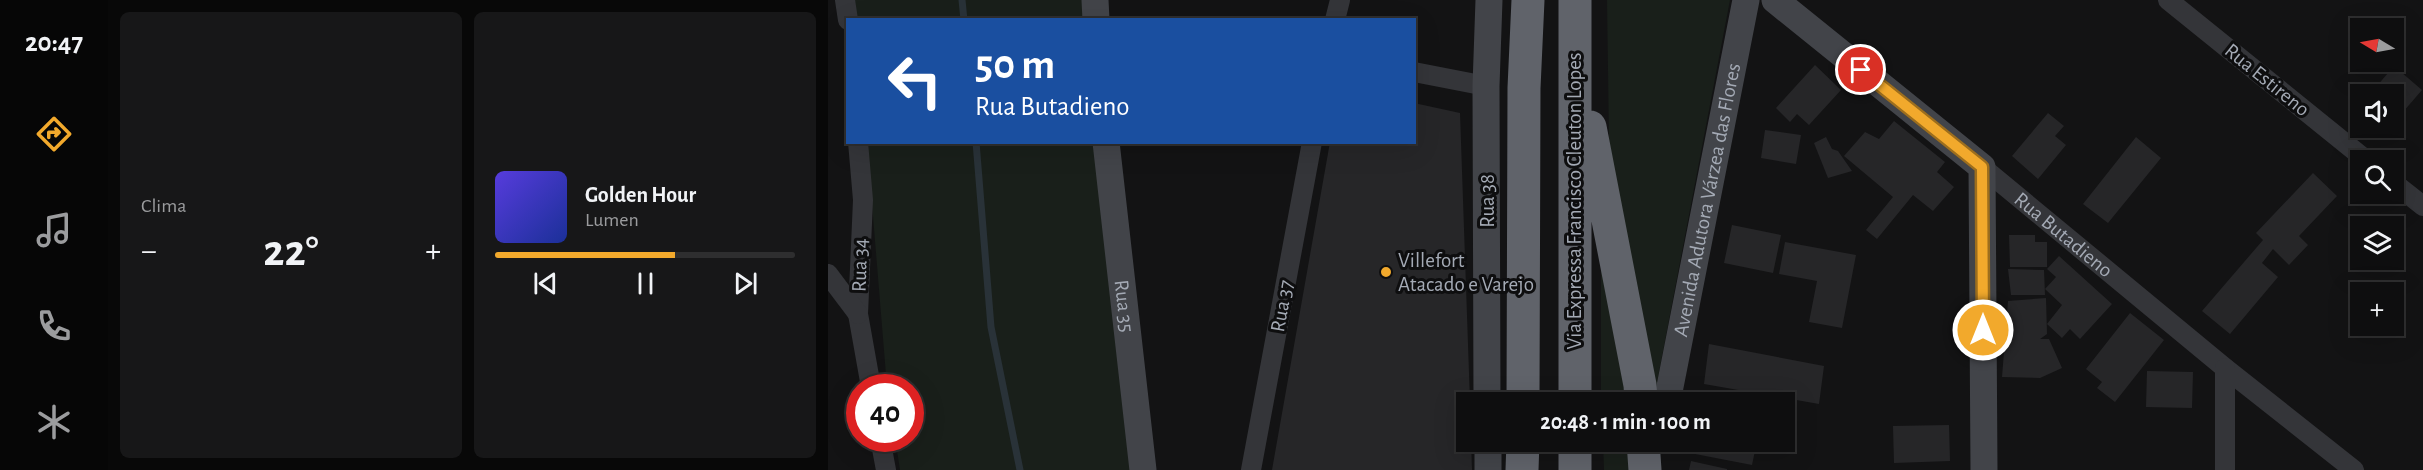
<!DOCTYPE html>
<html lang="pt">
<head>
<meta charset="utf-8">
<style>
  :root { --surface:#0e0e0f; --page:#171718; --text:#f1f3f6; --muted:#9b9c9e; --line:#2e2e2f; --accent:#f2a92c }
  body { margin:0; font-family:"Alegreya Sans",sans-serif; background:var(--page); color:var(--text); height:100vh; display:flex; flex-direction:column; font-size:22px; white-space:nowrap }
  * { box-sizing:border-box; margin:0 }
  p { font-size:20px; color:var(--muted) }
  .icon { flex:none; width:33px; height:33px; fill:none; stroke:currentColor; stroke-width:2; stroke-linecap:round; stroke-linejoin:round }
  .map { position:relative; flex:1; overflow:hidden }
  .side { display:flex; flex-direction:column; gap:12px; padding:12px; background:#080808; width:720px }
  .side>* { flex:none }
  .top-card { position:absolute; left:18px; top:18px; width:570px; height:126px; border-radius:0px; box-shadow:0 6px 24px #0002,0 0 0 2px var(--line); background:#1a4fa0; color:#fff; overflow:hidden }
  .needle { width:39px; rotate:280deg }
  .controls { position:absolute; left:1522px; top:18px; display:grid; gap:12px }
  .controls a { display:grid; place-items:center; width:54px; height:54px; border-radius:0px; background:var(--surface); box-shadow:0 6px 24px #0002,0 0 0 2px var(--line); font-size:30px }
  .speed { position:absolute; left:18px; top:374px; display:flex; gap:12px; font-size:30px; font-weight:700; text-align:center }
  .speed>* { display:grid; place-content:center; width:78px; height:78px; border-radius:50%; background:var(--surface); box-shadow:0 6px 24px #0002,0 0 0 2px var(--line); line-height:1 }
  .speed .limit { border:9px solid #d22; background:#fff; color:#111 }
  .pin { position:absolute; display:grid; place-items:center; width:51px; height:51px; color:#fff; margin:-26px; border:3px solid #fff; border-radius:50%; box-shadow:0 2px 6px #0007 }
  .me { position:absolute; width:66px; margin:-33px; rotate:0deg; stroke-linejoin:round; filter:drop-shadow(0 0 4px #0008) }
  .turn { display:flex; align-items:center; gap:21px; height:126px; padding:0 30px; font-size:27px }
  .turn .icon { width:78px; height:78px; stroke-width:2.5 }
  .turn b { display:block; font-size:42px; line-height:51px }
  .big { font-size:45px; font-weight:700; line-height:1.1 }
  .side .widget { flex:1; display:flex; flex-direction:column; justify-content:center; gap:9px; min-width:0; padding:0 21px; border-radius:9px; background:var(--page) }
  .song { display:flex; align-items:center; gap:18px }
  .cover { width:72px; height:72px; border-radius:9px; background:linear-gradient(135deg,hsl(250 70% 55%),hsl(230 70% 35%)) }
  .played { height:6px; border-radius:3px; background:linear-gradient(90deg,var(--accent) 60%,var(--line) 60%) }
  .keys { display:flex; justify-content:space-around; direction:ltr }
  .heat { display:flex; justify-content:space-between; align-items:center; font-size:33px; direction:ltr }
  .side .tiles { flex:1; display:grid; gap:12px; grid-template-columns:repeat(2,1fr) }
  .trip { position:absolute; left:628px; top:392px; width:339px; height:60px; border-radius:0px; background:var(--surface); box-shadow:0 6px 24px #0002,0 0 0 2px var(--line); font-weight:700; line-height:60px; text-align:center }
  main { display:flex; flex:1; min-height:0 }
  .tab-bar { display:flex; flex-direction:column; width:108px; justify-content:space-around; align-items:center; background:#060606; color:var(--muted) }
  .tab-bar .icon { width:42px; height:42px }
  .tab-bar .selected { color:var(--accent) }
  .tab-bar b { font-size:27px; color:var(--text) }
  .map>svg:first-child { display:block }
  .green { fill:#191f1a }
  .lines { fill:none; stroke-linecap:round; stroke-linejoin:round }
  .stream { stroke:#293238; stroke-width:7 }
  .building { fill:#262628 }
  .street { stroke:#343539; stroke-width:20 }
  .secondary { stroke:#424449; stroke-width:27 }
  .highway { stroke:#60636a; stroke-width:33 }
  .route-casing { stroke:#9d6e1d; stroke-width:15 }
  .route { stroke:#f2a92c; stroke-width:10 }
  .poi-dot { fill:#f2a92c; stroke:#0e0e0f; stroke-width:2 }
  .labels { text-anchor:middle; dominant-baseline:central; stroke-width:6; stroke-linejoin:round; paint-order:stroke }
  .street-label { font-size:21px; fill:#a4aab5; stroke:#0e0e0f }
  .poi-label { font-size:21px; fill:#a4aab5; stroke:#0e0e0f; text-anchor:start }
</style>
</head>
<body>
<main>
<nav class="tab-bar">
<b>20:47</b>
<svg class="icon selected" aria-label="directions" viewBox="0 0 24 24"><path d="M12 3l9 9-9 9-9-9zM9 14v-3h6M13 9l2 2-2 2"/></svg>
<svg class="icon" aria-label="music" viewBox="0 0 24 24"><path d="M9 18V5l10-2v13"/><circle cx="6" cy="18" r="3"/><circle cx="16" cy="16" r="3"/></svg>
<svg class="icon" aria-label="phone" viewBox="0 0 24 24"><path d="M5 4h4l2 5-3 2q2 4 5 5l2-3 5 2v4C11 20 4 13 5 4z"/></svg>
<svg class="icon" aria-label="climate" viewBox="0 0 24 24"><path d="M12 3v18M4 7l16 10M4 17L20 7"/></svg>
</nav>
<section class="side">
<div class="tiles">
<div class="widget"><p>Clima</p>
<div class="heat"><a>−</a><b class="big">22°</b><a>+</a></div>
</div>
<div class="widget">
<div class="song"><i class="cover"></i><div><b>Golden Hour</b><p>Lumen</p></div></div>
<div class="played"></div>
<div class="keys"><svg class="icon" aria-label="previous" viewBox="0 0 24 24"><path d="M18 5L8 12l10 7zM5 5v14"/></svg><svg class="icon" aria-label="pause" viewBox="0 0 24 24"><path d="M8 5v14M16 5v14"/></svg><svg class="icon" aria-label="next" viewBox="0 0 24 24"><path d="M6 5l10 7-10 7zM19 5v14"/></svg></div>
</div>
</div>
</section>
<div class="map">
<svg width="1595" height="470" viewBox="0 0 1595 470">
  <rect width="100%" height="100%" fill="#131314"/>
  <path class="green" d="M20,0h237l1,19h-235z
    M779,0h123l-75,393 -46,-252z
    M39,143h228l39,327h-234l-5,-32h15v-51h-23z
    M773,246l26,156h-26z
    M775,441h30l-1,29h-28z"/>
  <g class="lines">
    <path class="stream" d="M134,0l2,20
      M148,142l15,185 29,143"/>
  </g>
  <path class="building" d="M987,65l26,25 -32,35 -12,-11 -7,8 -14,-14z
    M1566,66l28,24 -19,22 -6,-5 -3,3v-16h-24z
    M586,103l46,10 10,289h-3v39h4l1,29h-200l58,-328h84z
    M1220,113l16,13 -9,10 11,9 -28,34 -26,-23z
    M1066,121l51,41 -8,10 17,15 -21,24 -20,-16 -36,44 -11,-9 27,-33 -49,-41 21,-24 14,7z
    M937,130l36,5 -5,29 -35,-6z
    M998,137l6,12 6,2 14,20 -24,7 -14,-35z
    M1308,137l25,21 -53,65 -25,-19z
    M1485,173l24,23 -38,40 9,9 -19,20 -16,-16 -11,14 16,14 -48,57 -28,-23 61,-71 -7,-7z
    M904,225l49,10 -8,38 -49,-10z
    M1181,235h26v7h12v25h-37z
    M957,242l71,13 -14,73 -33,-6 8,-41 -38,-7z
    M1231,256l53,48 -32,35 -10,-10 -8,9 -15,-14 15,-19 -17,-16 11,-12 -9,-8z
    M1180,269l36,1 1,25h-34z
    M1218,298l1,36 -7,5h9l13,29 -22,10 -38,-1 6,-76z
    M1302,313l34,27 -49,62 -18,-14 5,-6 -16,-13z
    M881,344l115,22 -5,38 -115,-20z
    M1319,371l46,1 -1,36 -46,-1z
    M1121,425l1,36 -56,2 -1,-37z
    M864,441h65l-5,24 -62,-12z
    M863,461l36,8v1h-38z"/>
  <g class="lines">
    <g class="street">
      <path d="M17,0l3,20"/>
      <path d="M1340,0l198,160"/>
      <path d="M507,20l5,-20"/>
      <path d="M586,72l72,14"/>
      <path d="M30,142l5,58 -5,114 13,73"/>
      <path id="s1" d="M1154,167l243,201 129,102"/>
      <path d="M1566,183l29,23"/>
      <path d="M0,274l30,40"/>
      <path d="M52,438l6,32"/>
      <path d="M423,470l61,-328"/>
      <path d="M1397,470v-102"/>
    </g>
    <g class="secondary">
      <path d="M267,0l1,20"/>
      <path d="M947,0l207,167 2,303"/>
      <path id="s2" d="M278,142l37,328"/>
      <path d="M659,402l-1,-316 3,-86"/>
      <path id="s3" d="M839,402l79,-402"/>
      <path d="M660,441v29"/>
    </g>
    <path class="highway" d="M762,127l50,258 1,17
      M695,402l1,-314 4,-88
      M747,402v-402
      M747,441v29
      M815,441l2,29
      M694,470l1,-29"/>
  </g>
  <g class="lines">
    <g class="route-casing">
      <path id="route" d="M1033,70l121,97 1,163"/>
    </g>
    <use href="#route" class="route"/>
  </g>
  <circle class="poi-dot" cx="558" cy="272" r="6"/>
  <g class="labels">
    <g class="street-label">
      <text transform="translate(1439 80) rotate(39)">Rua Estireno</text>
      <text transform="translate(659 201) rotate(-90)">Rua 38</text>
      <text transform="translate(746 201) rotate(-90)">Via Expressa Francisco Cleuton Lopes</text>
      <text stroke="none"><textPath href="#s3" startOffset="206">Avenida Adutora Várzea das Flores</textPath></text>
      <text stroke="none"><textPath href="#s1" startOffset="106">Rua Butadieno</textPath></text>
      <text transform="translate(32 265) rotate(-88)">Rua 34</text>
      <text stroke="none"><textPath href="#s2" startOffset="165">Rua 35</textPath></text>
      <text transform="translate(454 306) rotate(-80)">Rua 37</text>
    </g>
    <g class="poi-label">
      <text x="570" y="260">Villefort<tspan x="570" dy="24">Atacado e Varejo</tspan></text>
    </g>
  </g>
</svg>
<div class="controls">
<a><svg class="needle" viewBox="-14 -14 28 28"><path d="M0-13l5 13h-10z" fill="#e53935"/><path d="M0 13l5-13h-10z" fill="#9b9c9e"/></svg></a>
<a><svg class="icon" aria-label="sound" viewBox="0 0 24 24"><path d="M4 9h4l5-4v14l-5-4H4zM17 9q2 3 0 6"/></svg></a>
<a><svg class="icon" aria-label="search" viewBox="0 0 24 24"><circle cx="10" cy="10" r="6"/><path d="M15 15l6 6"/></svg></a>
<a><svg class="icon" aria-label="layers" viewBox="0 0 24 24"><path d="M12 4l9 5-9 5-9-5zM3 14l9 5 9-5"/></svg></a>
<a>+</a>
</div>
<div class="speed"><div class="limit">40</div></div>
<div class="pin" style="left:1033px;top:70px;background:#d93025"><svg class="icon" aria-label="arrive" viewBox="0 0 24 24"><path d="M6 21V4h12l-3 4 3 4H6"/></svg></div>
<svg class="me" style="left:1155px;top:330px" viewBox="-20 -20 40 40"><circle r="17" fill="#f2a92c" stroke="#fff" stroke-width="3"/><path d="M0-11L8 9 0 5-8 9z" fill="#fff"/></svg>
<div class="trip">20:48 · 1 min · 100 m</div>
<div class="top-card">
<div class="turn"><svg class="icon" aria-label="left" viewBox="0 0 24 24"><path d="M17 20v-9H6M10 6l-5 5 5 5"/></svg><div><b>50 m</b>Rua Butadieno</div></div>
</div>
</div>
</main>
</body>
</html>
